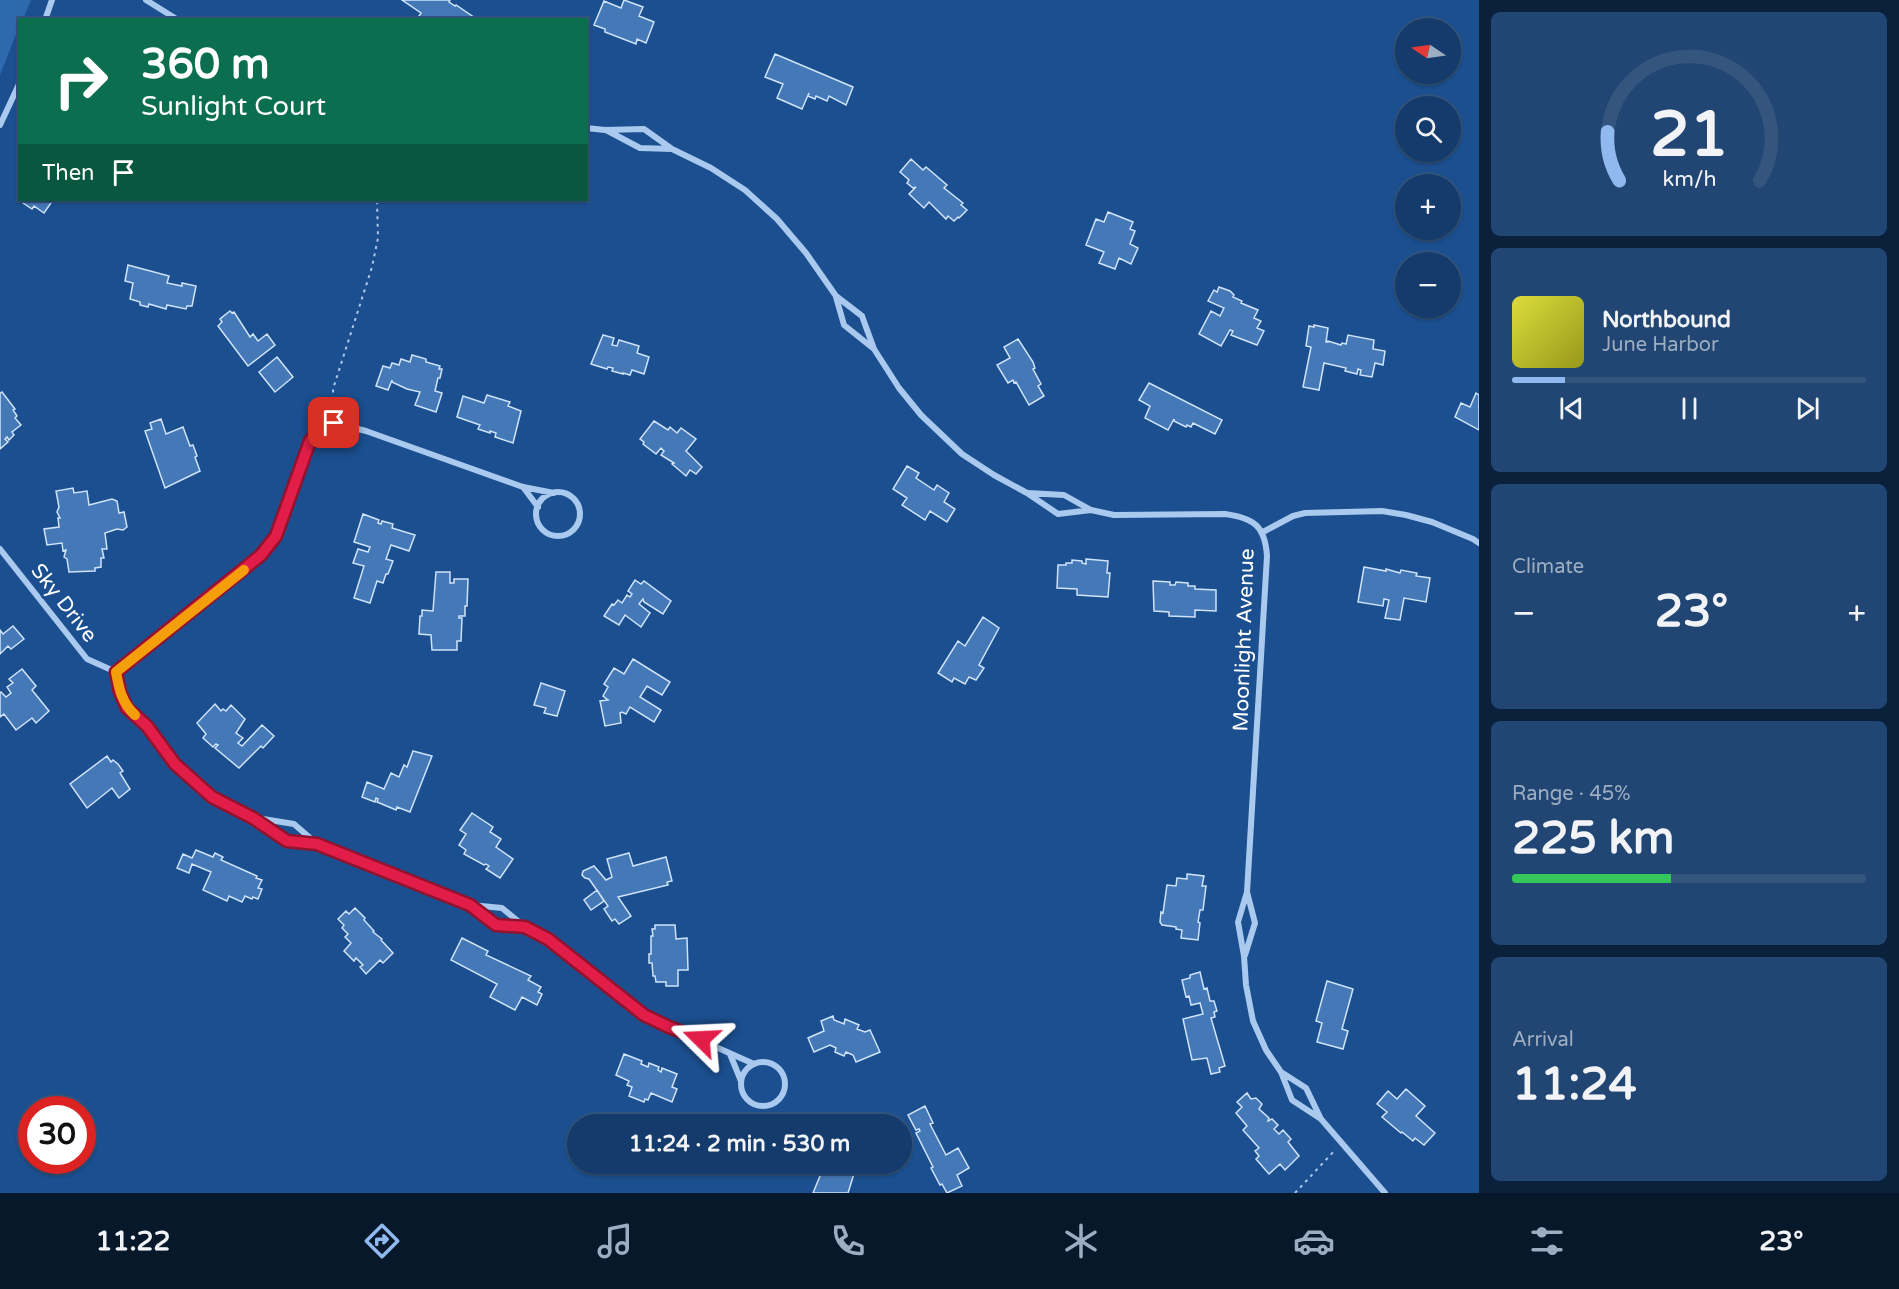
<!DOCTYPE html>
<html lang="en">
<head>
<meta charset="utf-8">
<style>
  :root { --surface:#143b6b; --page:#214673; --text:#f1f3f6; --muted:#9dadc1; --line:#33557e; --accent:#90b9f0 }
  body { margin:0; font-family:"Varela Round",sans-serif; background:var(--page); color:var(--text); height:100vh; display:flex; flex-direction:column; font-size:22px; white-space:nowrap }
  * { box-sizing:border-box; margin:0 }
  p { font-size:20px; color:var(--muted) }
  .icon { flex:none; width:33px; height:33px; fill:none; stroke:currentColor; stroke-width:2; stroke-linecap:round; stroke-linejoin:round }
  .map { position:relative; flex:1; overflow:hidden }
  .drawer { display:flex; flex-direction:column; gap:12px; padding:12px; background:#0b203b; width:420px }
  .drawer>* { flex:none }
  .hud { position:absolute; left:18px; top:18px; width:570px; height:183px; border-radius:0px; box-shadow:0 2px 4px #0004,0 0 0 2px var(--line); background:#0b6e4f; color:#fff; overflow:hidden }
  .needle { width:39px; rotate:283deg }
  .buttons { position:absolute; left:1395px; top:18px; display:grid; gap:12px }
  .buttons a { display:grid; place-items:center; width:66px; height:66px; border-radius:50%; background:var(--surface); box-shadow:0 2px 4px #0004,0 0 0 2px var(--line); font-size:30px }
  .speed { position:absolute; left:18px; top:1096px; display:flex; gap:12px; font-size:30px; font-weight:700; text-align:center }
  .speed>* { display:grid; place-content:center; width:78px; height:78px; border-radius:50%; background:var(--surface); box-shadow:0 2px 4px #0004,0 0 0 2px var(--line); line-height:1 }
  .speed .limit { border:9px solid #d22; background:#fff; color:#111 }
  .pin { position:absolute; display:grid; place-items:center; width:51px; height:51px; color:#fff; margin:-26px; border-radius:12px; box-shadow:0 3px 9px #0006 }
  .me { position:absolute; width:66px; margin:-33px; rotate:291deg; stroke-linejoin:round; filter:drop-shadow(0 0 4px #0008) }
  .turn { display:flex; align-items:center; gap:21px; height:126px; padding:0 24px; font-size:27px }
  .turn .icon { width:78px; height:78px; stroke-width:2.5 }
  .turn b { display:block; font-size:42px; line-height:51px }
  .then { display:flex; align-items:center; height:57px; padding:0 24px; background:#0003; gap:12px; font-size:22px }
  .big { font-size:45px; font-weight:700; line-height:1.1 }
  .drawer .widget { flex:1; display:flex; flex-direction:column; justify-content:center; gap:9px; min-width:0; padding:0 21px; border-radius:9px; background:var(--page) }
  .drawer .dial { align-items:center; gap:0 }
  .dial svg { height:156px; overflow:visible; fill:none; stroke:var(--line); stroke-width:7; stroke-linecap:round; text-anchor:middle }
  .dial text { fill:var(--text); stroke:none }
  .song { display:flex; align-items:center; gap:18px }
  .cover { width:72px; height:72px; border-radius:9px; background:linear-gradient(135deg,hsl(60 70% 55%),hsl(60 70% 35%)) }
  .played { height:6px; border-radius:3px; background:linear-gradient(90deg,var(--accent) 15%,var(--line) 15%) }
  .keys { display:flex; justify-content:space-around; direction:ltr }
  .heat { display:flex; justify-content:space-between; align-items:center; font-size:33px; direction:ltr }
  .charge { height:9px; border-radius:4px; background:linear-gradient(90deg,#34c759 45%,var(--line) 0) }
  .trip { position:absolute; left:567px; top:1114px; width:345px; height:60px; border-radius:30px; background:var(--surface); box-shadow:0 2px 4px #0004,0 0 0 2px var(--line); font-weight:700; line-height:60px; text-align:center }
  .dock { display:flex; height:96px; justify-content:space-around; align-items:center; background:#08182b; color:var(--muted) }
  .dock .icon { width:42px; height:42px }
  .dock .selected { color:var(--accent) }
  .dock b { font-size:27px; color:var(--text) }
  main { display:flex; flex:1; min-height:0 }
  .map>svg:first-child { display:block }
  .green { fill:#2e69ad }
  .building { fill:#4478b7; stroke:#cfe3fa; stroke-width:1.5 }
  .lines { fill:none; stroke-linecap:round; stroke-linejoin:round }
  .path { stroke:#a9c9ee; stroke-width:2; stroke-dasharray:3 4.5; stroke-linecap:butt }
  .street { stroke:#a9c9ee; stroke-width:6 }
  .route-casing { stroke:#92132f; stroke-width:15 }
  .route { stroke:#e11d48; stroke-width:10 }
  .slow { stroke:#f59e0b; stroke-width:10 }
  .labels { text-anchor:middle; dominant-baseline:central; stroke-width:6; stroke-linejoin:round; paint-order:stroke }
  .street-label { font-size:21px; fill:#fff; stroke:#1b4f8f }
</style>
</head>
<body>
<main>
<div class="map">
<svg width="1479" height="1193" viewBox="0 0 1479 1193">
  <rect width="100%" height="100%" fill="#1b4f8f"/>
  <path class="green" d="M0,0h31l-8,19 -3,1 -1,7 -19,48z"/>
  <path class="building" d="M402,0h48l-1,2 6,4 1,-1 22,15h-54l-5,-4 2,-3z
    M624,0l19,7 -4,9 15,6 -8,21 -9,-4 -1,5 -31,-12v-3l-11,-4 10,-24 17,7z
    M775,54l78,33 -7,18 -17,-9 -2,5 -11,-5 -1,3 -7,-3 1,-3 -7,16 -25,-11 6,-14 -18,-7z
    M911,159l12,11 3,-3 21,18 -3,3 19,15 -2,2 6,5 -8,8 -1,-1 -4,4 -6,-5 -2,3 -17,-17 -5,6 -15,-14 7,-7 -3,1 -6,-5 2,-3 -9,-8z
    M20,196v4h33l-9,13 -10,-7 -2,3 -15,-10z
    M1108,212l25,10 -3,7 5,2 -5,13 8,4 -7,16 -12,-6 -4,11 -16,-6 5,-11 -18,-7 10,-26 8,3z
    M128,265l41,11 -2,7 15,3v-3l14,3 -4,20h-5l-1,3 -19,-4 -1,4 -17,-5 -1,3 -8,-2v-3l-10,-3 3,-16 -8,-2z
    M1219,287l11,4 4,4 -1,2 9,4 -1,2 17,7 -4,8 7,3 -4,7 7,3 -7,14 -26,-10 2,-4 -3,-1 -9,16 -22,-12 12,-23 9,5 4,-8 -16,-7 6,-11 3,2z
    M230,311l2,2 2,-1 16,25 3,-3 5,7 9,-7 8,11 -27,21 -30,-40 4,-4 -2,-3z
    M1314,325l14,3 -2,14h2v-1l13,4 1,-2 4,1 2,-9 26,5 -1,9 12,2 -2,14 -8,-2 -3,14 -12,-2 1,-5 -3,-1 -1,5 -12,-3 1,-3 -22,-5 -5,27 -16,-3 8,-40 -5,-1 3,-20 5,1z
    M603,335l11,3 -2,7 5,1 2,-6 20,6 -2,7 12,4 -5,17 -12,-4 -2,5 -7,-2v1l-11,-3 1,-3 -5,-1 -1,2 -16,-5z
    M1018,339l15,23 2,6 -2,1 8,15 -3,2 6,10 -15,9 -13,-23 -2,1 -1,-3 -5,3 -11,-18 13,-7 -6,-11z
    M412,355l14,4v3l14,4 -1,3h3l-2,9h-2l-3,13 7,2 -6,19 -21,-7 5,-13 -13,-3 -15,-7v-2l-4,10 -12,-4 7,-20 7,2 2,-5 7,2 2,-6 9,3z
    M277,357l16,20 -18,15 -16,-20z
    M1149,383l73,37 -7,14 -22,-11 -2,4 -4,-2 -1,2 -12,-6v-2l-6,11 -23,-12 5,-12 -11,-6z
    M2,392l13,17 -2,1 4,6 -2,2 6,7 -9,7 2,3 -5,5 -2,-3 -2,2 3,3 -8,7v-56z
    M1476,393l3,2v35l-24,-13 6,-14 9,4z
    M487,395l23,7 -2,4 13,5 -8,32 -18,-6 1,-4 -6,-2v2l-12,-4 2,-4 -23,-8 6,-21 21,7z
    M161,419l5,15 17,-7 7,19 3,-1 4,11 -2,1 5,14 -35,17 -20,-57 7,-2 -2,-6z
    M654,421l14,9 2,-3 7,6 4,-5 15,11 -10,12 16,16 -6,7 -6,-4 -4,6 -14,-12 2,-1 -13,-8 3,-4 -3,-3 -5,6 -13,-10 1,-2 -4,-3z
    M907,466l12,7 -3,5 18,12 3,-5 12,8 -5,9 11,7 -8,13 -17,-11 -5,9 -23,-15 5,-7 -14,-9z
    M73,488l1,5 13,-2 2,14 23,-6 5,2 2,12 5,-1 3,15 -4,3 -6,-1 -12,4 2,16h-5l2,9h-3v9l-6,1v3l-26,1 -2,-13 -3,-2 2,-7 -3,1 -1,-8 -15,2 -3,-16 15,-2 -1,-9h2l-3,-6 2,-5 -3,-16z
    M363,514l16,6 -1,3 3,1 1,-3 11,3 -1,4 23,7 -6,16 -18,-6 -5,14 7,2 -5,13h-2l-3,9 -6,-2 -7,22 -16,-5 10,-32 -11,-3 5,-14 10,3 2,-5 -16,-5z
    M1086,559l22,2 -1,12h3l-2,24 -31,-2v-6l-20,-1 1,-23h8v-2h6v-3l10,1v2l4,1z
    M1364,567l22,4v-2l14,4 1,-3 16,3 -1,3 14,2 -4,24 -22,-4 -4,22 -15,-2 4,-18 -5,-1 -1,7 -25,-4z
    M436,572h14v11h4v-4h14l-1,27h-2v10h-6v2h3l-1,23h-4v9h-25l-1,-15 -12,-1 1,-18h2v-6l11,1z
    M635,580l6,4 3,-3 27,20 -8,13 -19,-12 -1,-3 -4,5 11,9 -9,14 -16,-12 -6,10 -15,-9 8,-12 2,1 4,-5 4,3 5,-8 3,2 2,-3 -4,-3z
    M1153,581l17,1v3h5l1,-3 12,1v3h7v3l21,1v21l-21,-1v7l-26,-1v-4l-15,-1z
    M983,617l16,11 -20,37 5,3 -8,12 -7,-3 -4,7 -11,-6 -2,4 -14,-9 20,-32 7,5z
    M13,626l11,13 -13,10 -3,-3 -8,8v-24l3,4z
    M633,659l37,23 -8,13 -15,-9 -7,11 21,13 -7,12 -24,-15 -4,7 -4,-2 -2,1 1,10 -16,3 -5,-25 8,-1 -5,-4 5,-9 -4,-3 10,-16 10,6z
    M22,669l14,17 -4,4 17,21 -13,12 -4,-5 -16,12 -12,-16 -4,3v-24l1,-1 5,5 5,-4 -4,-6 6,-4 -4,-4z
    M541,683l24,8 -8,25 -13,-3 2,-5 -12,-3z
    M215,704l6,7 2,-2 3,2 5,-6 14,14 -9,14 7,5 -5,5 4,3 20,-21 12,11 -11,12 -2,-2 -22,22 -24,-20 3,-3 -2,-1 -3,3 -10,-9 3,-4 -9,-11z
    M413,751l19,5 -22,56 -13,-5 -1,3 -7,-3 -12,-5 1,-3 -2,-1 -1,4 -13,-5 5,-15 17,7 7,-16 8,4 5,-12 3,2z
    M107,756l4,6 2,-2 5,4 5,7 -3,2 10,16 -11,9 -7,-10 -25,20 -17,-24z
    M472,813l21,14 -3,5 11,7 -5,8 17,12 -13,19 -14,-9 3,-3 -3,-2 -2,1 -20,-11 2,-4 -7,-5 7,-11 -6,-4z
    M196,850l17,7 2,-4 8,4 -2,3 36,16 -1,2 6,2 -4,8 4,1 -4,10 -5,-2 -1,2 -7,-3 -3,6 -13,-6 -2,5 -24,-11 8,-18 -19,-8 -3,9 -12,-5 6,-14 9,4z
    M629,853l4,13 33,-9 6,24 -5,1 1,3 -50,12 13,19 -12,8 -4,-5 -3,2 -8,-12 4,-3 -19,-27 -4,-1 -3,-3 1,-4 11,-5 12,14 6,-3 -5,-18z
    M1187,874l17,2 -2,10h4l-3,24h-3l-2,12 2,1 -2,17 -17,-2 1,-8 -6,-1v-2l-14,-2 -2,-3 1,-10 2,1 4,-28 9,1 1,-8 10,1z
    M597,890l7,11 -13,9 -7,-10z
    M355,908l10,10 -1,2 10,11 -1,1 9,7 -1,1 12,13 -10,10 -3,-3 -14,14 -6,-7 3,-2 -7,-7 -2,3 -10,-10 7,-8 -6,-6 3,-3 -6,-6 2,-3 -6,-6 8,-8 3,3z
    M655,925h20l1,14 11,-1 1,32h-10v16h-12v-4h-10l-1,-6h-2l-1,-13h-3v-9h2v-18h2l-1,-7h3z
    M462,938l26,13 -2,4 45,21 -3,4 13,7 -3,5 4,2 -5,11 -15,-8 -7,13 -25,-13 7,-13 -46,-24z
    M1200,972l4,17 3,-1 3,13h4l3,10 -3,1 1,5 -4,1 14,48 -6,2 1,4 -9,2 -4,-16 -15,2 -9,-41 20,-5 -3,-11 -9,2 -2,-9 -3,1 -4,-17 8,-2v-3z
    M1327,981l26,8 -11,40 6,2 -5,18 -26,-7 5,-19 -6,-2z
    M833,1016l1,4 10,4 1,-5 14,6 -2,4 8,3 5,-2 10,22 -24,10 -3,-7 -7,-3 -2,4 -9,-4 1,-4 -6,-3 -16,7 -6,-14 16,-7 -3,-10z
    M624,1054l18,7 -1,3 7,3 1,-4 10,4 -1,3 3,2 1,-4 15,6 -5,13 5,2 -5,13 -21,-9 -3,7 -3,-1 -1,3 -15,-6 3,-9 -5,-2 2,-4 -13,-6z
    M1406,1089l19,17 -9,10 19,17 -11,12 -9,-7 -2,3 -11,-9 -1,1 -19,-16 5,-5 -10,-8 11,-13 9,8z
    M1247,1093l4,6 5,-1 6,6 -3,5 10,9 -1,3 4,-2 6,6 -4,4 5,5 4,-4 8,9 -3,3 11,14 -14,14 -5,-6 -11,10 -13,-15 3,-3 -4,-5 4,-3 -16,-18 4,-4 -11,-13 6,-6 -5,-5z
    M925,1106l8,17 -3,1 16,31 12,-7 11,20 -12,7 5,11 -15,7 -5,-9 -2,1 -9,-17 2,-1 -17,-34 4,-2 -1,-2 -3,1 -8,-15z
    M825,1164h32l-9,29h-35z"/>
  <g class="lines">
    <path class="path" d="M334,415l-1,-26 39,-122 6,-29 -1,-38
      M1295,1193l41,-44"/>
    <path class="street" d="M146,0l32,20
      M45,20l7,-20
      M0,125l20,-43
      M586,128l19,2 39,-1 28,20 39,19 34,22 32,29 29,34 30,43 26,20 12,33 25,39 22,27 41,39 32,21 33,18 31,21 33,-4 23,5 111,-1c29,4 40,12 42,42l-20,336 -9,30 6,34 2,29 7,36 13,29 15,22 11,28 29,19
      M606,130l34,18 32,1
      M836,297l8,28 30,24
      M523,487l15,20
      M536 514a22 22 0 1 1 44 0a22 22 0 1 1-44 0Z
      M1028,493l36,2 27,15
      M1263,532l30,-16 12,-3 77,-2 24,4 26,7 41,17 6,4
      M0,549l87,110 29,13 4,20 7,16 20,18 28,38 36,33 42,21 34,23 30,3 153,61 26,20 29,2
      M116,672l145,-117 15,-19 7,-17 27,-78 10,-12 14,-6 32,8 157,56 31,6
      M257,818l37,6 23,20
      M471,905l31,3 23,19 23,12 96,76 110,49
      M1245,955l10,-32 -8,-31
      M730,1054l11,27
      M741 1084a22 22 0 1 1 44 0a22 22 0 1 1-44 0Z
      M1281,1072l25,16 15,31 64,74"/>
  </g>
  <g class="lines">
    <g class="route-casing">
      <path id="route" d="M334,423l-14,6 -10,12 -34,95 -15,19 -145,117 4,20 7,16 20,18 28,38 37,33 41,21 34,23 30,3 153,61 26,20 29,2 23,12 96,76 25,12 32,12"/>
    </g>
    <use href="#route" class="route"/>
    <path class="slow" d="M135,715c-13,-12 -16,-26 -19,-43l128,-102"/>
  </g>
  <g class="labels">
    <g class="street-label">
      <text transform="translate(64 603) rotate(52)">Sky Drive</text>
      <text transform="translate(1244 640) rotate(-88)">Moonlight Avenue</text>
    </g>
  </g>
</svg>
<div class="buttons">
<a><svg class="needle" viewBox="-14 -14 28 28"><path d="M0-13l5 13h-10z" fill="#e53935"/><path d="M0 13l5-13h-10z" fill="#9dadc1"/></svg></a>
<a><svg class="icon" aria-label="search" viewBox="0 0 24 24"><circle cx="10" cy="10" r="6"/><path d="M15 15l6 6"/></svg></a>
<a>+</a>
<a>−</a>
</div>
<div class="speed"><div class="limit">30</div></div>
<div class="pin" style="left:334px;top:423px;background:#d93025"><svg class="icon" aria-label="arrive" viewBox="0 0 24 24"><path d="M6 21V4h12l-3 4 3 4H6"/></svg></div>
<svg class="me" style="left:701px;top:1039px" viewBox="-20 -20 40 40"><path d="M0-17L14 15 0 8-14 15z" fill="#e11d48" stroke="#fff" stroke-width="4"/></svg>
<div class="trip">11:24 · 2 min · 530 m</div>
<div class="hud">
<div class="turn"><svg class="icon" aria-label="right" viewBox="0 0 24 24"><path d="M7 20v-9h11M14 6l5 5-5 5"/></svg><div><b>360 m</b>Sunlight Court</div></div>
<div class="then">Then<svg class="icon" aria-label="arrive" viewBox="0 0 24 24"><path d="M6 21V4h12l-3 4 3 4H6"/></svg></div>
</div>
</div>
<section class="drawer">
<div class="widget dial"><svg viewBox="0 0 100 80">
<path d="M14 69A42 42 0 1 1 86 69"/>
<path d="M14 69A42 42 0 0 1 8 44" stroke="#90b9f0"/>
<text x="50" y="56" font-size="32" font-weight="700">21</text>
<text x="50" y="72" font-size="11">km/h</text>
</svg></div>
<div class="widget">
<div class="song"><i class="cover"></i><div><b>Northbound</b><p>June Harbor</p></div></div>
<div class="played"></div>
<div class="keys"><svg class="icon" aria-label="previous" viewBox="0 0 24 24"><path d="M18 5L8 12l10 7zM5 5v14"/></svg><svg class="icon" aria-label="pause" viewBox="0 0 24 24"><path d="M8 5v14M16 5v14"/></svg><svg class="icon" aria-label="next" viewBox="0 0 24 24"><path d="M6 5l10 7-10 7zM19 5v14"/></svg></div>
</div>
<div class="widget"><p>Climate</p>
<div class="heat"><a>−</a><b class="big">23°</b><a>+</a></div>
</div>
<div class="widget"><p>Range · 45%</p><b class="big">225 km</b><div class="charge"></div></div>
<div class="widget"><p>Arrival</p><b class="big">11:24</b></div>
</section>
</main>
<nav class="dock">
<b>11:22</b>
<svg class="icon selected" aria-label="directions" viewBox="0 0 24 24"><path d="M12 3l9 9-9 9-9-9zM9 14v-3h6M13 9l2 2-2 2"/></svg>
<svg class="icon" aria-label="music" viewBox="0 0 24 24"><path d="M9 18V5l10-2v13"/><circle cx="6" cy="18" r="3"/><circle cx="16" cy="16" r="3"/></svg>
<svg class="icon" aria-label="phone" viewBox="0 0 24 24"><path d="M5 4h4l2 5-3 2q2 4 5 5l2-3 5 2v4C11 20 4 13 5 4z"/></svg>
<svg class="icon" aria-label="climate" viewBox="0 0 24 24"><path d="M12 3v18M4 7l16 10M4 17L20 7"/></svg>
<svg class="icon" aria-label="car" viewBox="0 0 24 24"><path d="M5 17H2v-5l4-1 3-4h7l3 4 3 1v5h-3M9 17h6M6 11h13"/><circle cx="7" cy="17" r="2"/><circle cx="17" cy="17" r="2"/></svg>
<svg class="icon" aria-label="filters" viewBox="0 0 24 24"><path d="M4 7h16M4 17h16"/><circle cx="9" cy="7" r="2"/><circle cx="15" cy="17" r="2"/></svg>
<b>23°</b>
</nav>
</body>
</html>
